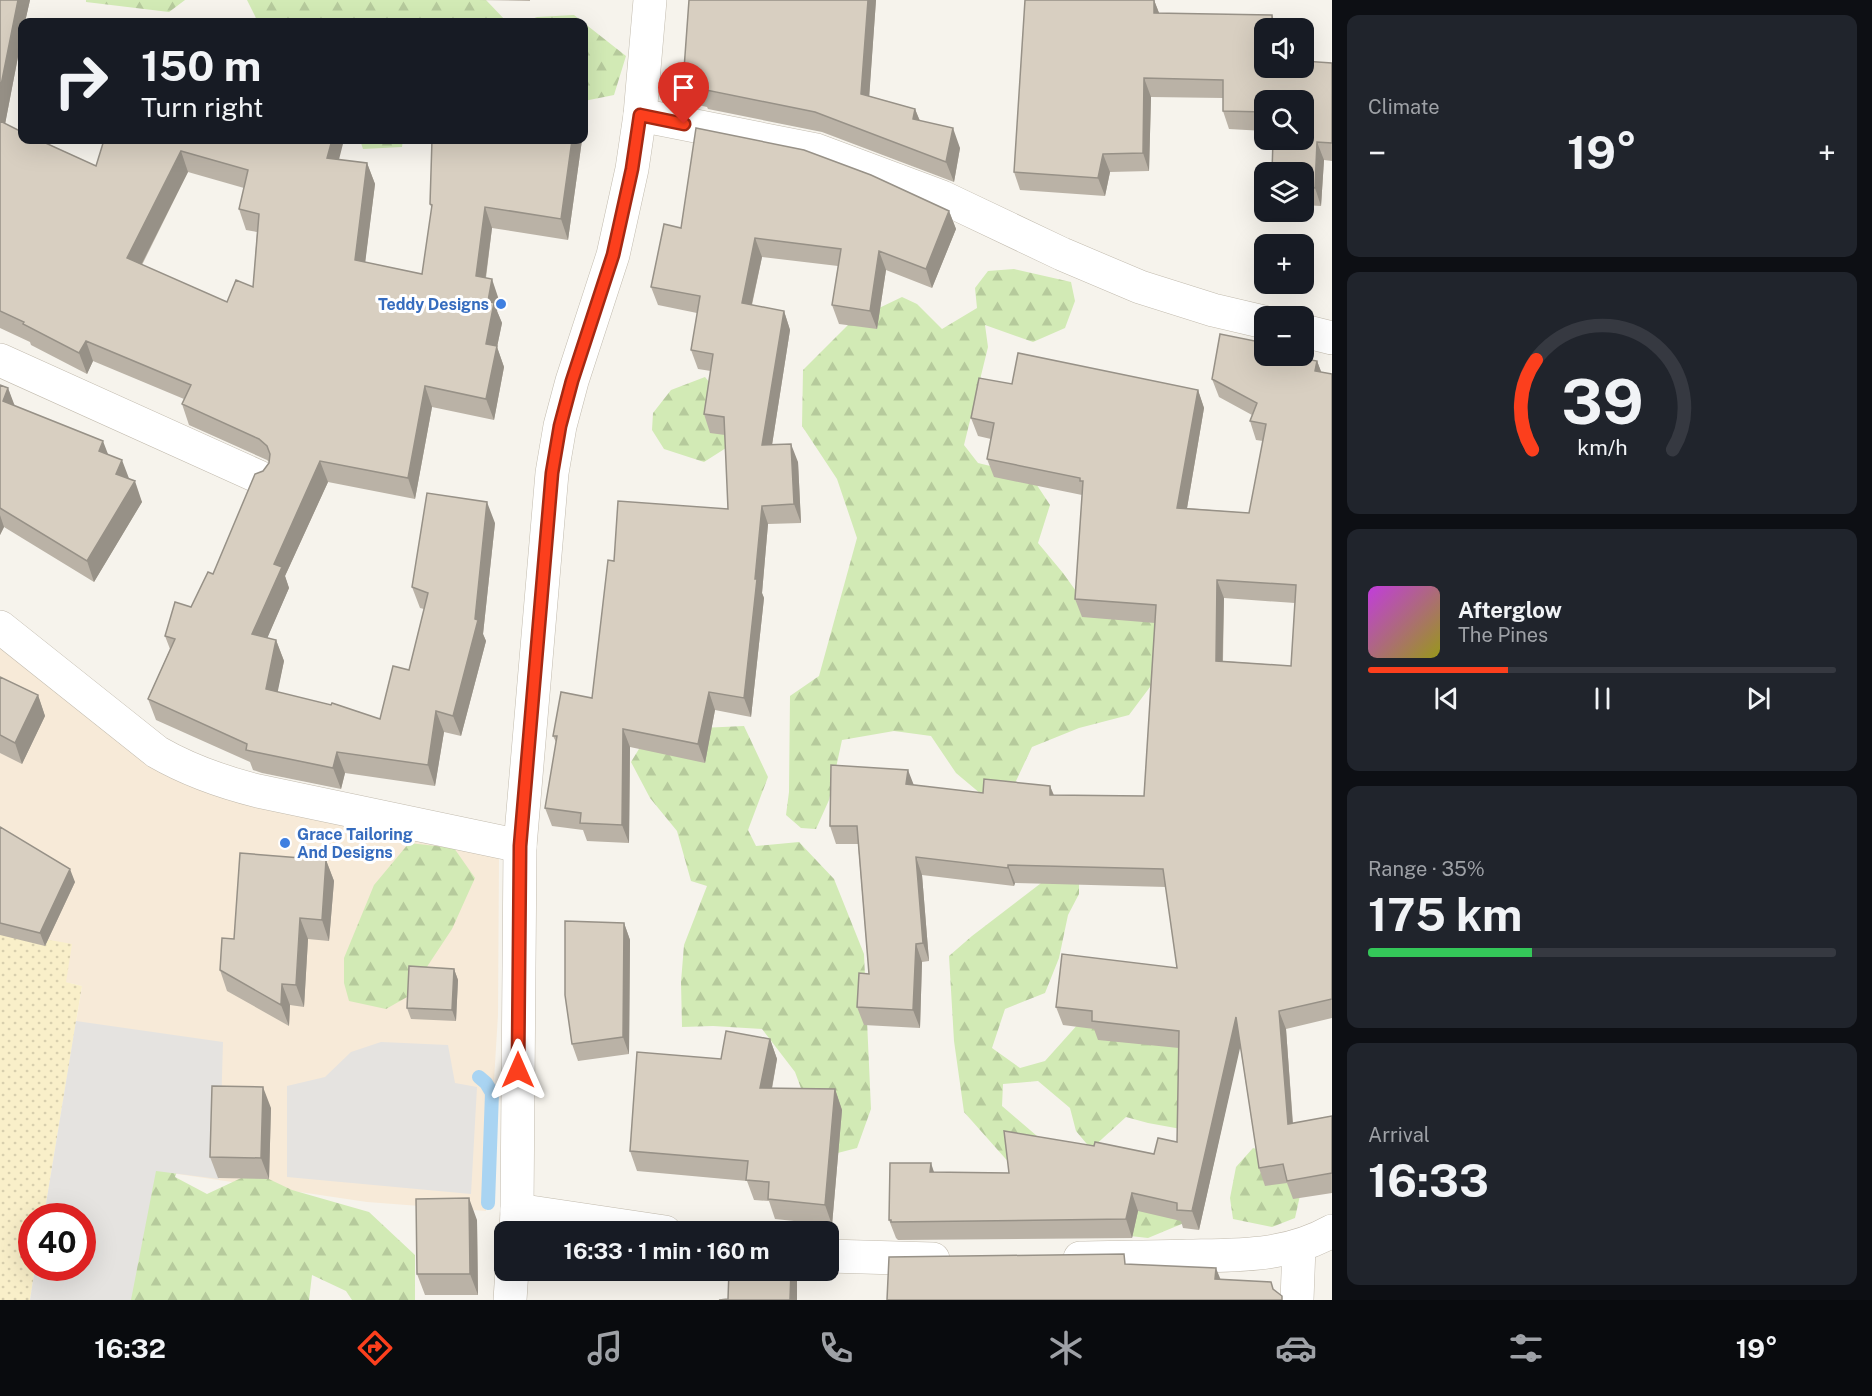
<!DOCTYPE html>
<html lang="en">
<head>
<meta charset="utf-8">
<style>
  :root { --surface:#171b24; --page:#20242c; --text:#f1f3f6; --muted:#9ea1a6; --line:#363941; --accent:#fc3f1d }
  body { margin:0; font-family:"Public Sans",sans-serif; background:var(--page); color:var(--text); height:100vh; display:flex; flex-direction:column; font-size:22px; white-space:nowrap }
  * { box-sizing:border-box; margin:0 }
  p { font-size:20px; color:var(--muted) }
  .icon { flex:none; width:33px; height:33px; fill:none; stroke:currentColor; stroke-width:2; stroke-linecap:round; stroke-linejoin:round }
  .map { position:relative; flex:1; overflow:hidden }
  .drawer { display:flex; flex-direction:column; gap:15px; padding:15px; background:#0d0f14; width:540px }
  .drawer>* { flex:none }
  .top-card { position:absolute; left:18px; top:18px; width:570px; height:126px; border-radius:12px; box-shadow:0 6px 24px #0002; background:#171b24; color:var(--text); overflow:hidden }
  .controls { position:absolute; left:1254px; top:18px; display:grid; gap:12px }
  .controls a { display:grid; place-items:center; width:60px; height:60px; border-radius:12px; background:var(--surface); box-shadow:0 6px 24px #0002; font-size:30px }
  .speed { position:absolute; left:18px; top:1203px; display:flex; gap:12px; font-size:30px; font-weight:700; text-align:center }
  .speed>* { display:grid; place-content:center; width:78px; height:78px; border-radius:50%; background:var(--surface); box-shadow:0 6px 24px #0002; line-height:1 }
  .speed .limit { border:9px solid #d22; background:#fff; color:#111 }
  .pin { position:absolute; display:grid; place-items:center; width:51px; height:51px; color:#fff; margin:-62px -26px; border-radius:50% 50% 50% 0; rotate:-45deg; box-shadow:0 0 6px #0007 }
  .pin .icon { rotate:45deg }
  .me { position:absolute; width:66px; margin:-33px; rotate:0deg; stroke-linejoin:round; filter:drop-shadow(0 0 4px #0008) }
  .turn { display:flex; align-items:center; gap:21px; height:126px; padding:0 24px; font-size:27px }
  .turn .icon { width:78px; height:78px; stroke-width:2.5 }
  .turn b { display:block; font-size:42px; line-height:51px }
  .big { font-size:45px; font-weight:700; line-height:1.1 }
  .drawer .widget { flex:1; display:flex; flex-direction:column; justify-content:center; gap:9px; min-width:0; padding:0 21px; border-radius:12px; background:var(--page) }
  .drawer .dial { align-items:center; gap:0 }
  .dial svg { height:156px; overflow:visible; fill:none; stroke:var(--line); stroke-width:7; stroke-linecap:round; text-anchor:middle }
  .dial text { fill:var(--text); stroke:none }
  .song { display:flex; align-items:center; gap:18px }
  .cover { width:72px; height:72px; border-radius:9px; background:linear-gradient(135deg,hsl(290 70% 55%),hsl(60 70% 35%)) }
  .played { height:6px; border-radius:3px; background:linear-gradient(90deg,var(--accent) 30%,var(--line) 30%) }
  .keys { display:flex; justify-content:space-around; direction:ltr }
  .heat { display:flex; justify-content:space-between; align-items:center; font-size:33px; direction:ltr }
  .charge { height:9px; border-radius:4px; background:linear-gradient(90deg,#34c759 35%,var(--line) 0) }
  .trip { position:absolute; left:494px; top:1221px; width:345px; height:60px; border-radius:12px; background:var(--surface); box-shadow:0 6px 24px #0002; font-weight:700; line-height:60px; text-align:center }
  .dock { display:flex; height:96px; justify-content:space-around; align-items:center; background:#090b0e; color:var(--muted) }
  .dock .icon { width:42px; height:42px }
  .dock .current { color:var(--accent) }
  .dock b { font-size:27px; color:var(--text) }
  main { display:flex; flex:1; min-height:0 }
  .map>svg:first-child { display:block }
  .commercial { fill:#f7ead8 }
  .forest { fill:url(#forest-firs) }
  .sand { fill:url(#sand-dots) }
  .parking { fill:#e5e3e0 }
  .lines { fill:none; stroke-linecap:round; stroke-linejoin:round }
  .stream { stroke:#a9d4f2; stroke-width:14 }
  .minor-casing { stroke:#c2bbae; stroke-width:34 }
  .tertiary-casing { stroke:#c2bbae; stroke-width:34 }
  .minor { stroke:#fff; stroke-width:33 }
  .tertiary { stroke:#fff; stroke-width:33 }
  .wall { fill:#bab2a6; fill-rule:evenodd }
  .shaded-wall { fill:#979187 }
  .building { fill:#d8cfc1; stroke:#979187; stroke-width:1.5; fill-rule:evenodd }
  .route-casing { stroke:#a42913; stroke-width:15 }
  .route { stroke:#fc3f1d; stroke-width:10 }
  .shop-dot { fill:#3f7fe0; stroke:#fff; stroke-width:2 }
  .labels { text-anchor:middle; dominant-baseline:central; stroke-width:6; stroke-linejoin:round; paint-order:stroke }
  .shop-label { font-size:16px; font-weight:bold; fill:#366cbe; stroke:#fff; text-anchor:end }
</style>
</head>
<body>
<main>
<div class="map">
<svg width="1332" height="1300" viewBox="0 0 1332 1300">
  <defs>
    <pattern id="forest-firs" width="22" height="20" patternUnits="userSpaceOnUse" patternTransform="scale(1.5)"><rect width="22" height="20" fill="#d2eab5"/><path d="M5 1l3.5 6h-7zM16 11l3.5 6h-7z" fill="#b6ca9c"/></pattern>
    <pattern id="sand-dots" width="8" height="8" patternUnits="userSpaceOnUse" patternTransform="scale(1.5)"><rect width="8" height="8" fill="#f9efc9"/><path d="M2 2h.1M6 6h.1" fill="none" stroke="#d7cead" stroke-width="1.8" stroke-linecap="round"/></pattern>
  </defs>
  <rect width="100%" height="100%" fill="#f6f3ec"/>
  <path class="commercial" d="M0,643l160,101 339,114 -1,157 -12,196 -119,-9 -210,-31 -75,97v-52h-37l37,-230 -16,-4 -66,-51z"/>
  <path class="forest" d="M86,0h99l-16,12 -83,-10z
    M247,0h239l21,22h-249z
    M574,15l9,7h-59l13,-5z
    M584,23l42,33 -12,39 -30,6z
    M360,140h43l-1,7 -39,2z
    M1014,269l57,13 4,19 -10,27 -32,14 -48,-17 3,22 -24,98 14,18 53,13 19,29 -12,38 25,30 28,39 68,-15 9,66 -39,52 -50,13 -47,19 -17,36 -34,11 -25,-21 -25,-37 -37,-5 -52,9 -13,60 -13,29 -15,-1 -15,-13 3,-23 1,-96 29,-20 38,-138 -20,-59 -35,-53 1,-56 49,-49 50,-24 15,7 25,25 35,-21 -2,-20 13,-17z
    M705,377l38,46 -17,25 -22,14 -40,-13 -12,-19 1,-17 18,-23z
    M744,726l24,51 -20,53 8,16 43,-4 35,37 30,75 7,155 -14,39 -31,8 -31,-84 -33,-43 -49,-3 -31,1 -1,-45 3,-37 23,-59 -16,-5 -14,-50 -27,-33 -19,-36 14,-23 56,-11z
    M409,843l45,5 21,30 -23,51 -45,68 -21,12 -37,-8 -5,-18v-25l30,-73z
    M1079,875v19l-11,21 -9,43 -14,35 -40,16 -13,39 28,20 25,-7 43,-48 80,3 12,36 1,77 -33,-6 -22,-6 -35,32 -15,-18 -6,-23 -32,-27 -35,3 -1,22 42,36 -23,34 -57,-64 -10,-71 -5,-85 23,-20 77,-59z
    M149,1100l43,31 -17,46 32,17 47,-22 38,18 77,22 46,43v45h-63l-6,-9 -34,-16 -3,25h-201z
    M1253,1148l37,10 13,24 -8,36 -23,9 -39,-8 -3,-21 6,-31z
    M1130,1177l54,46 -36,15 -36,-4z"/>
  <path class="sand" d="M0,931l72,13 -6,38 16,4 -38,230h-12v52h3l-5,32h-30z"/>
  <path class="parking" d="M76,1021l147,21 -4,137 -63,-8 -25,129h-101l5,-32h47v-52h-38z
    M381,1042l67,3 7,38 22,4 -6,107 -184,-17v-91l38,-9 26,-25z"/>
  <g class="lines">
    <path class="stream" d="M479,1077l7,6 6,10 -4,110"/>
    <g class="minor-casing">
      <path id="minor" d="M640,115l176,35 126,47 120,57 78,33 73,23 51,12
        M1304,331l28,7
        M0,360l259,117
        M0,627l157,125c33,19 65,30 101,39l262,55
        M517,1210l148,22
        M828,1256l105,3
        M1080,1258c36,-1 72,-1 107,-2 51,-1 99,1 145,-25
        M1297,1300l2,-53"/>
    </g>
    <g class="tertiary-casing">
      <path id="tertiary" d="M516,1232l1,-22 3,-364 32,-373 8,-47 12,-45 41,-126 19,-86 8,-54 10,-115
        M510,1300l2,-30"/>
    </g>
    <use href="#minor" class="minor"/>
    <use href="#tertiary" class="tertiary"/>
  </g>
  <path class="wall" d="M0,0h30l-5,22h-3v14l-17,88 91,42 8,-26 235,20 28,3 8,21 -10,78 57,12 10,-65 -2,-5 2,-64h150l-14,100 -76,-12 -6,50 13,22 -2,11 5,12 -5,24 7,20 -10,53 -62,-13 -17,92 -87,-17 -43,94 4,12 -22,50 9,2 8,21 -7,31 103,27 29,-49 15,-61 -4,-1 -8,-21 83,-64 -12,111 3,7 -25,95 -17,-4 -9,54 -90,-13 -4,16 -79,-16 -9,-3 -3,-8 -94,-42 -8,-21 22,-50 -5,-13 26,-29 22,-33 50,-103 6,-9 -2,-2 -78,-35 -7,-21 2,-5 -91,-38 -6,13 -56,-29 -1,-3 -30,-14zM188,172l56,16 -5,21 7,21 11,2 -4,55 -26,15 -85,-37z
    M478,0h52v1z
    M689,0h187l-7,96 46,13 5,12 40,27 -6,34 -132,-50 -114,-23 -1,-2 -17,-4 -7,-20z
    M1154,0l5,13 105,55 68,-5v98l-8,-1 -3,46 -17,-1v-65l-40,-40v31l-35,-2 -6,-18v-13l-72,-1 -2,74 -39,1 -5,24 -85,-6 -6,-18z
    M949,211l7,18 -24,59 -46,-18 -9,59 -38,-5 -7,-19 6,-39 -76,-9 -10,48 32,6 6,19 -18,115 26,17 3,61 -33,1 -6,69 2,5 -13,119 -36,-7 -10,53 -75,-16 -1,96 -42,-2 -4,-11 -31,-4 -7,-18 11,-66 -3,-6 39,-38 22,-137 114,-52 -3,-74 -15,-2 -6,-19 7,-43 -13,-2 -7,-19 6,-37 -39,-8 -7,-18 30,-59z
    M1260,342l3,9 54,10 4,11 11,2v644l-46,11 7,94 39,-7v77l-39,6 -6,-16 -22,3 -6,-18 -19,-123 -41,185 -16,-2 -2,-7 -43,-10 -6,27 -234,2 -2,-2 -7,-18 45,-48 75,1 85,-27 60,8 23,-12 2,-94 -81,-8 -4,-11 -31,-4 -7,-18 121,-39 -11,-81 -151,-4 -1,3 -92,-11 7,86 -7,1 -2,66 -56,-3 -7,-18 12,-33 -11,-130h-22l-6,-18 83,-41 70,8 67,-7 4,9 90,1 11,-173 -73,-6 -7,-18 7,-104 -88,-18 -7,-18 4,-20 -13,-3 -7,-18 41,-34 186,6 6,18 -17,100 62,5 14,-72 -7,-1 -6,-19 2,-6 -33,-18 -7,-18zM1224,598l71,5 -4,63 -68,-5z
    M0,385l8,3 6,18 94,48 21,25 13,23 -48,80 -90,-55 -4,8z
    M0,677l38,18 7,21 -23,48 -22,-11z
    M0,827l75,55 -30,64 -45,-11z
    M326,860l8,21 -5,60 -21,-2 -4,68 -14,-2 -1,21 -62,-35 -7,-21 14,-31z
    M624,923l6,17 -1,114 -51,7 -6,-17z
    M454,969l4,11 -2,41 -45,-2 -4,-11z
    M770,1039l7,20 -5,30h63l7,21 -10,115 -57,-6 -6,-18 -15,-1 -7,-19 -110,-10 -7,-20 91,-92z
    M271,1108l-2,71 -51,-1 -8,-21z
    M477,1220l1,75h-53l-8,-21z"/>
  <path class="shaded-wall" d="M18,0h12l-5,22h-3v14l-20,104 -2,-6v-44z
    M868,0h8l-8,114 -7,-20z
    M1154,0l7,18 -7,-5z
    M1272,15l5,13h-5z
    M1144,78l7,19 -2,74 -6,-18z
    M584,103l2,8 -2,21z
    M915,109l8,20 -10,-10z
    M953,128l7,20 -6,34 -8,-20z
    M332,140h12l-10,39 -7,-21z
    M572,140h10l-14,100 -7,-21z
    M1317,142l7,18 -3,46 -6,-18z
    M181,151l7,21 -54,107 -7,-21z
    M1103,154l7,18 -5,24 -7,-18z
    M367,163l8,21 -12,96 -8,-20z
    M485,207l7,21 -9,69 -7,-21z
    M949,211l7,18 -24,59 -6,-19z
    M755,238l7,19 -14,64 -6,-18z
    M879,251l7,19 -9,59 -7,-18z
    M492,279l7,21 -2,11 5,12 -5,24 7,20 -10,53 -8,-21v-55l2,-43z
    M784,311l6,19 -21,134 -7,-19z
    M86,341l7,20 -6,13 -8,-21z
    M1260,342l4,11 -5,-3z
    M1317,361l7,18 -9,-8z
    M425,386l7,21 -17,92 -7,-21z
    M8,388l8,21 -13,-8z
    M1198,390l6,18 -20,118 -7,-18z
    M103,441l8,21 -12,-11z
    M791,444l7,18 3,61 -7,-19z
    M122,460l8,21 -14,-7z
    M320,461l8,21 -43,94 4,12 -29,67 -8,-21 22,-70z
    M135,481l7,21 -48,80 -7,-21z
    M487,502l8,21 -12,111 3,7 -25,95 -8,-20 22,-97z
    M762,506l6,18 -6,69 2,5 -13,119 -7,-19z
    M0,515l4,12 -4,8z
    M1217,580l7,18 -2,81 -6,-18z
    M276,640l8,21 -10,49 -8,-21z
    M709,692l6,18 -10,53 -7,-19z
    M38,695l7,21 -23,48 -7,-21z
    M436,711l8,21 -9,54 -7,-21z
    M623,729l7,18 -1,96 -7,-18z
    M337,752l8,21 -4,16 -8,-21z
    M908,770l7,18 -9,-4z
    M1050,786l7,18 -7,-9z
    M916,857l6,18 7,86 -6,-18z
    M326,860l8,21 -5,60 -7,-21z
    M1008,865l7,18 -1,3 -6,-18z
    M70,869l5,13 -30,64 -5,-13z
    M300,918l8,21 -4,68 -8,-22z
    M624,923l6,17 -1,114 -6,-17z
    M916,944l6,18 -2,66 -7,-18z
    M454,969l4,11 -2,41 -4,-11z
    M282,984l8,21 -1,21 -8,-21z
    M1279,1011l7,18 8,113 -6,-18z
    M1236,1017l7,18 -44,195 -7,-19z
    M770,1039l7,20 -9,50 -8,-21z
    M263,1087l8,21 -2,71 -8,-21z
    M835,1089l7,21 -10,115 -7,-20z
    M931,1163l6,18 -7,-9z
    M1132,1193l6,18 -6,27 -6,-19z
    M469,1198l8,22 1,75 -8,-21z
    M1216,1268l8,20 -9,-9z
    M791,1270l6,1v29h-7z"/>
  <path class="building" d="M0,0h18l-18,90z
    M689,0h179l-7,94 54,15 -2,10 40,9 -7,34 -131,-50 -114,-23v-2l-18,-4z
    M1025,0h129v13l118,2v13h-8v40h40v-7l28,2v80l-15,-1 -2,46 -11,-1v-15h-32l1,-32h31v-40h-40v12l-41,-1v-31l-79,-2 -1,75 -40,1 -5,24 -84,-6z
    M0,121l22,11v8h17l57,26 8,-26h228l-5,18 40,5 -12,97 67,14 10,-69 -2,-1 2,-64h140l-11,79 -76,-12 -9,69 16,3 -4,22 6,2 -8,41 11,2 -11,53 -61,-13 -17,92 -88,-17 -46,103 8,3 -30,67 24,6 -10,49 65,16 1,-2 48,16 13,-53 16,4 19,-77 -16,-6 15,-94 60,9 -12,117 3,1 -25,96 -17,-5 -8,54 -91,-13 -4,16 -78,-16 -9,-2 1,-6 -99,-45 27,-60 -10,-3 10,-34 16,5 17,-35 5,2 42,-100 8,-3 6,-8 1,-9 -3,-8 -8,-7 -77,-35 9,-19 -105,-44 -7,12 -56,-29 1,-2 -24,-11zM181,151l67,19 -9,39 20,5 -6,73 -17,-7 -9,22 -100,-44z
    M696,128l108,22 67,25 78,36 -23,58 -47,-18 -9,60 -38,-6 9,-56 -86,-11 -13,65 42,8 -22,134 29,-1 3,60 -32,2 -7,73h2l-13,119 -35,-6 -11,52 -75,-15 -1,96 -42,-2 1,-10 -36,-5 12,-72h-4l8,-44 31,6 16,-138 6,1 4,-60 110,8 -4,-92 -20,-3 9,-60 -22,-4 9,-54 -49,-9 13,-63 17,4z
    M1220,334l40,8 -1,8 5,1v5h25l28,5 -2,10 17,3v625l-53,12 9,113 44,-8v57l-45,8 -4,-17 -24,4 -23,-151 -44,194 -15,-1v-7l-45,-10 -6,26 -235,3v-2h-2l1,-57h41l-1,9 79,1 -5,-42 90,15 1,-4 59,12 4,-16 19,4 2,-111 -87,-10v-10l-36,-4 6,-53 115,14 -14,-99 -155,-4v3l-92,-11 7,86 -7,1 -3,66 -56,-3 2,-34 10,1 -12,-148h-27l1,-61 77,5 -2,14 77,9 1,-14 66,7v9l94,1 12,-191 -81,-6 8,-118h-3v-3l-93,-19 7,-36 -23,-5 8,-40 33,6 6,-31 180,37 -21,118 72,5 17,-89 -16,-3 7,-18 -45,-24zM1217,580l79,5 -5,81 -75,-5z
    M0,385l8,3 -5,13 100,40 -4,10 23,9 -6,14 19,7 -48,80 -87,-53z
    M0,677l38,18 -23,48 -15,-8z
    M0,827l70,42 -30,64 -40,-10z
    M240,853l86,7 -4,60 -22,-2 -4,67 -14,-1 -1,21 -61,-35 2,-32 12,1z
    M565,921l59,2 -1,114 -51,7 -7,-49z
    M409,966l45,3 -2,41 -45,-2z
    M726,1031l44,8 -10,49 75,1 -10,116 -57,-6 1,-17 -23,-2 2,-19 -118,-10 7,-99 84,7z
    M212,1086l51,1 -2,71 -51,-1z
    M469,1198l1,76h-53l-1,-75z
    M1124,1254l1,10 91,4 -1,11 56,3 2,7 9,7v4h-395l2,-43z
    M729,1270h62l-1,30h-71l9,-1z"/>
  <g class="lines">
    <g class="route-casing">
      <path id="route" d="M518,1070l2,-224 32,-373 8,-47 12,-45 41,-126 19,-86 8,-54 44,9"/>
    </g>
    <use href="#route" class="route"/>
  </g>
  <g class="shop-dot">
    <circle cx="501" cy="304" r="6"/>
    <circle cx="285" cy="843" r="6"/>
  </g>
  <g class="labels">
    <g class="shop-label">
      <text x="489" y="304">Teddy Designs</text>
      <text x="297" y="834" text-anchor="start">Grace Tailoring<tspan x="297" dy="18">And Designs</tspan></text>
    </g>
  </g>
</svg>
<div class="controls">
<a><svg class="icon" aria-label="sound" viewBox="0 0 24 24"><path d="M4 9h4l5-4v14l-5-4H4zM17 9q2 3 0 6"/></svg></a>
<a><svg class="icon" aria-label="search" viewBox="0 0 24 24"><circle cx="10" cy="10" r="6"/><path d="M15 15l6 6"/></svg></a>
<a><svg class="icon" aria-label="layers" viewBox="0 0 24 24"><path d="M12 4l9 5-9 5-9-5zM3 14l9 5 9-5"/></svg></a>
<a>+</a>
<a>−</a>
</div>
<div class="speed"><div class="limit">40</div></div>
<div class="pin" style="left:684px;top:124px;background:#d93025"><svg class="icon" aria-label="arrive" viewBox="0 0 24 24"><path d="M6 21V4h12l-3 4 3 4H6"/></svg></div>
<svg class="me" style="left:518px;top:1070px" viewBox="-20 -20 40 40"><path d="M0-17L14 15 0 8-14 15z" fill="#fc3f1d" stroke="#fff" stroke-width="4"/></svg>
<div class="trip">16:33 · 1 min · 160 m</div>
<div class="top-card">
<div class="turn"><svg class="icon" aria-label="right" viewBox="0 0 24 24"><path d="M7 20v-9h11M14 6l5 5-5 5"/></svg><div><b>150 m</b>Turn right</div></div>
</div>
</div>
<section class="drawer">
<div class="widget"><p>Climate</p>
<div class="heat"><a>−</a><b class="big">19°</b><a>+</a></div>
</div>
<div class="widget dial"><svg viewBox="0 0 100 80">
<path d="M14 69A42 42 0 1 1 86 69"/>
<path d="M14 69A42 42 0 0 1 16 23" stroke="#fc3f1d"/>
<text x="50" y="56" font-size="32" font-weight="700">39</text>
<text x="50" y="72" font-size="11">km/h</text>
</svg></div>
<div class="widget">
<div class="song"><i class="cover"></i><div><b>Afterglow</b><p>The Pines</p></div></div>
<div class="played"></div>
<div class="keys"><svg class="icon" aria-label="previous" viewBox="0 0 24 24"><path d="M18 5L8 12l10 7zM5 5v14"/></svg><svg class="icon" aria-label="pause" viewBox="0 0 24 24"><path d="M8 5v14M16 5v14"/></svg><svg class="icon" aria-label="next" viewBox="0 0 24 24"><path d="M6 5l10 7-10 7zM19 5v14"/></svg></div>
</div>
<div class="widget"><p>Range · 35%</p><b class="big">175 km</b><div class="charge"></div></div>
<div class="widget"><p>Arrival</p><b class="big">16:33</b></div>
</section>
</main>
<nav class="dock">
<b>16:32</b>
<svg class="icon current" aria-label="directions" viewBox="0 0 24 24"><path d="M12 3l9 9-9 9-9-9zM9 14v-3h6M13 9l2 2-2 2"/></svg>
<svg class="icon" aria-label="music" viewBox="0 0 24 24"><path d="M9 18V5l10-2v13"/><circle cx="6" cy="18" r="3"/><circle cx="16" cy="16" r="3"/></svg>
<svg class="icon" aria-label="phone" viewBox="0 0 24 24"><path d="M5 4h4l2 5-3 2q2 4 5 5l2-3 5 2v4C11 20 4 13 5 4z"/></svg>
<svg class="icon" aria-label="climate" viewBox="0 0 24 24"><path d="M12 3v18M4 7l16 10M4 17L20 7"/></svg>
<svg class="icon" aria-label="car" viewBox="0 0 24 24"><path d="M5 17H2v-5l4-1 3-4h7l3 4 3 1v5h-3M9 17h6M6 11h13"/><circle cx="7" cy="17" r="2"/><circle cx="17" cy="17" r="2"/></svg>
<svg class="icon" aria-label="filters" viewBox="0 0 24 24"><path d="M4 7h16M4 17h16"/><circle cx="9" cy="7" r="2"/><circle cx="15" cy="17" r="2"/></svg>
<b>19°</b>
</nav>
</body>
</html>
